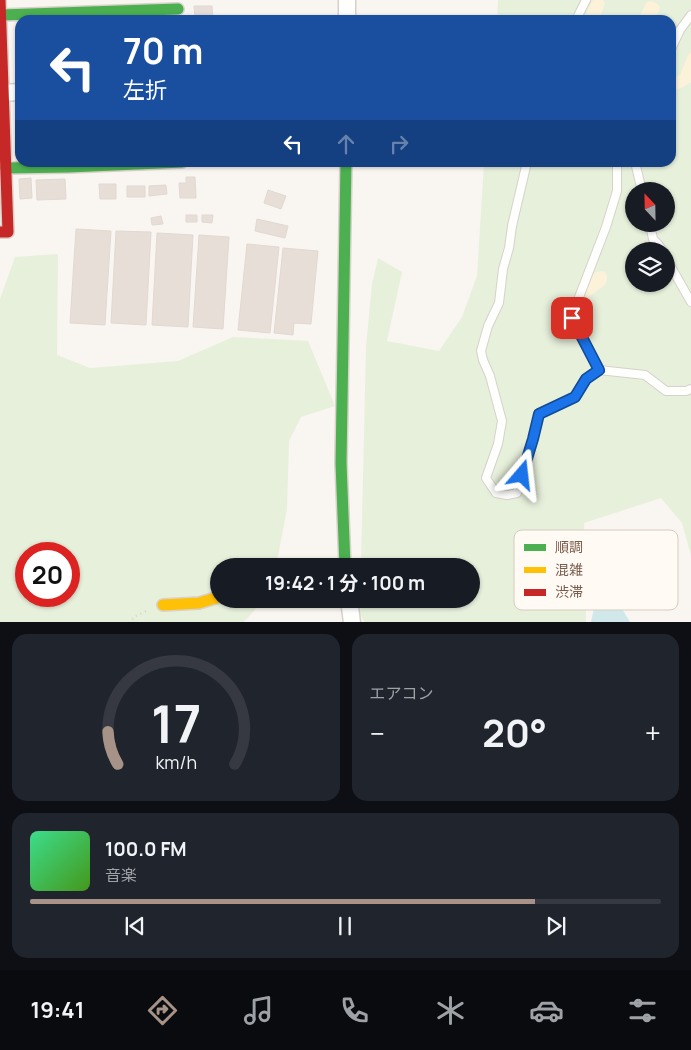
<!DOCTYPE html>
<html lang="ja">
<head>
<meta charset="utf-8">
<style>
  :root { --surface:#171b24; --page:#20242c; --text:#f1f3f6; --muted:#9ea1a6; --line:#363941; --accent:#a69286 }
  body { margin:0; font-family:Manrope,"Noto Sans JP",sans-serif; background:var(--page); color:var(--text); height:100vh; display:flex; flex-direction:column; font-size:19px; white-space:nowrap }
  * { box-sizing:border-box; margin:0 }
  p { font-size:16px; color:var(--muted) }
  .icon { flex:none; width:28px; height:28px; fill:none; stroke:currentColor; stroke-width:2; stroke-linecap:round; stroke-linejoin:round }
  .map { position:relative; height:622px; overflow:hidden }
  .drawer { display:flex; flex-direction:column; gap:12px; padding:12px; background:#0d0f14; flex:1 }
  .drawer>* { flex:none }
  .hud { position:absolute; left:15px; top:15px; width:661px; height:152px; border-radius:15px; box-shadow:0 1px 4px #0004; background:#1a4fa0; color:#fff; overflow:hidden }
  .needle { width:32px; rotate:338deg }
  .buttons { position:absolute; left:625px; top:182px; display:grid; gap:10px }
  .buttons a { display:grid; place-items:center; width:50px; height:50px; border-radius:50%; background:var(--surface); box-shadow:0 1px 4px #0004; font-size:25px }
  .speed { position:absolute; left:15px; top:542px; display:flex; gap:10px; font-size:25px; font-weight:700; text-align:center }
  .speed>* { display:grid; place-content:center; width:65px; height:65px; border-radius:50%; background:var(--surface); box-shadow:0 1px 4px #0004; line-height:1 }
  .speed .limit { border:8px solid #d22; background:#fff; color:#111 }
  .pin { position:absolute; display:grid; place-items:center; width:42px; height:42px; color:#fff; margin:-21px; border-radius:10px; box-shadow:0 2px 8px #0006 }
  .me { position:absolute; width:55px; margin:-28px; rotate:17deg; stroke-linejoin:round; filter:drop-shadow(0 0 4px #0008) }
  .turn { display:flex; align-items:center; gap:18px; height:105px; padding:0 25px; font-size:22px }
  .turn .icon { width:65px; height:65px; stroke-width:2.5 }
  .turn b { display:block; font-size:35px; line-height:42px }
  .lanes { display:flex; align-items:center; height:48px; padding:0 25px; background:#0003; justify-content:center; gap:25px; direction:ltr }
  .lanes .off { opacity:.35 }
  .big { font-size:38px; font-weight:700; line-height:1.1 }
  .drawer .widget { flex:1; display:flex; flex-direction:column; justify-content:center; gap:8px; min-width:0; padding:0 18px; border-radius:15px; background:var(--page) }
  .drawer .dial { align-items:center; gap:0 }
  .dial svg { height:130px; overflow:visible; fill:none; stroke:var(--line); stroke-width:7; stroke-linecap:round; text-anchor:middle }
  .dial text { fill:var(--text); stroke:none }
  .song { display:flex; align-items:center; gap:15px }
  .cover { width:60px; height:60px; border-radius:8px; background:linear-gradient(135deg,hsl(150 70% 55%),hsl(100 70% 35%)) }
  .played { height:5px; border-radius:2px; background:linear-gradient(90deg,var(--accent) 80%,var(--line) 80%) }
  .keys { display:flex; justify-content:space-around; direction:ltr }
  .heat { display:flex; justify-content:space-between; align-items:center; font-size:28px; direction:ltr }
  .drawer .tiles { flex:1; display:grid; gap:12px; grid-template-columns:1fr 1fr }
  .widget:last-child { grid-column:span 2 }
  .trip { position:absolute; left:210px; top:558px; width:270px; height:50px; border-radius:25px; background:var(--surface); box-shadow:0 1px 4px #0004; font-weight:700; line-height:50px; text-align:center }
  .tab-bar { display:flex; height:80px; justify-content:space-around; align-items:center; background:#090b0e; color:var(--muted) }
  .tab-bar .icon { width:35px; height:35px }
  .tab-bar .selected { color:var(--accent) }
  .tab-bar b { font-size:22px; color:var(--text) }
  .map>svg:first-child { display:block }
  .green { fill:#e7f0db; fill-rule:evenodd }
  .sand { fill:#fbf2d9 }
  .water { fill:#d0e8ea }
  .building { fill:#e6ded7; stroke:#e2d8d2 }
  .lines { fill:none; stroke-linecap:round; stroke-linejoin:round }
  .lane-casing { stroke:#d7d1cb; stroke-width:10 }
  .street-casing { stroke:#d7d1cb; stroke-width:19 }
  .fast-casing { stroke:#d9d2cb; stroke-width:14 }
  .slow-casing { stroke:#d9d2cb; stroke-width:14 }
  .jam-casing { stroke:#d9d2cb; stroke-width:14 }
  .path { stroke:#dcd5d0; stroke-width:2.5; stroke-dasharray:1 4; stroke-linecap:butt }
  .lane { stroke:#fefefd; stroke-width:8 }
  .street { stroke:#fefefd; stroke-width:16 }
  .fast { stroke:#4caf50; stroke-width:11 }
  .slow { stroke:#ffc107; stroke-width:11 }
  .jam { stroke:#c62828; stroke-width:11 }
  .route-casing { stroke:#114b97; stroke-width:12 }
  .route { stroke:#1a73e8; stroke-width:9 }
  .key { fill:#fffaf3; stroke:#d7cbc1; stroke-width:1 }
  .key-label { font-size:14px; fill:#7a5c4d }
</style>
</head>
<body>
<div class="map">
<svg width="691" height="623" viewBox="0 0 691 623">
  <rect width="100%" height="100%" fill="#f9f5f0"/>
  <path class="green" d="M498,0h193v555l-9,-32 -21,-25 -77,25 2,60v39l-221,1 -5,-9 1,-15h110v-33h-110l5,-219 6,-63 6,-26 24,14 -15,69 52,10 23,-34 15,-41 7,-113 187,-1v-142h-174zM634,191h32v33h-32zM634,251h32v33h-32z
    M58,254l-1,101 33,13 88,-7 55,-24 75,4 27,65 -34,11 -12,24 -2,68 -11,57h-57v33h45l-20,23h-244v-323l15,-42zM26,554h43v42h-43z"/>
  <path class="sand" d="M593,0h10l2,3 -6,17h-16z
    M650,1c5,1 9,3 10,7l-4,12h-18l8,-17z
    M691,52v30c-6,4 -12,9 -20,7v-11l9,-3 8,-20z
    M604,271c5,4 3,9 1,14 -7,4 -11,9 -17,12 -7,-3 -5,-9 -4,-15l12,-10z"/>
  <path class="water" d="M604,591h5l4,3 17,28h-39l6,-27 2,-2z"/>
  <path class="building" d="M194,6h18l1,13 -10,1v-2h-8z
    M186,177h9l1,21h-16l-1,-15h7z
    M31,178l1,20 -12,1 -1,-20z
    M65,179l1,20 -29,1 -1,-20z
    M99,184h17v15h-16z
    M166,185l1,9 -18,2v-10z
    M127,186h18v11h-18z
    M268,190l18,6 -5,13 -17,-6z
    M186,215h11v7h-11z
    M202,215h11l-1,8 -10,-1z
    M161,216l2,8 -11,1 -1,-7z
    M257,219l31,7 -3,12 -30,-7z
    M76,229l35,2 -6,94 -35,-2z
    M116,231l35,1 -5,93 -35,-2z
    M157,233l36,2 -5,92 -36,-2z
    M199,235l30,2 -6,92 -30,-2z
    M247,244l32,3 -9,86 -32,-3z
    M283,248l35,3 -7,73 -17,-1 -1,12 -19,-2z"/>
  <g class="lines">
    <g class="lane-casing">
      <path id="lane" d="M576,20l10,-20
        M671,49l9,-19 11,-15
        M527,162l-15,64 -3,22 -6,21 -4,34 -11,23 -7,25 2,9 7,16 12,45 -4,23 -12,34 10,15 11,2 10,-2 16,-54 6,-25 36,-17 11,-18 13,-9
        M618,162l-1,3v26l-11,36 -35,91 28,52 46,5 21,16h20l5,-2
        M635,162l7,29
        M650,224l3,15 5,5 5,7
        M666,258l25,44"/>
    </g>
    <g class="street-casing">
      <path id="street" d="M347,0v20
        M0,93l20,-1
        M349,599l3,24"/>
    </g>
    <g class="fast-casing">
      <path id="fast" d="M1,15l177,-6
        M6,168l63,-1 113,-5
        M345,566l-4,-103 5,-301"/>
    </g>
    <g class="slow-casing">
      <path id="slow" d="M163,605l36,-2 20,-6"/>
    </g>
    <g class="jam-casing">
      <path id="jam" d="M0,0l8,232h-8"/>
    </g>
    <path class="path" d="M129,623l5,-6 14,-7"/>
    <use href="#lane" class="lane"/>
    <use href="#street" class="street"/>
    <use href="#fast" class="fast"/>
    <use href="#slow" class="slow"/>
    <use href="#jam" class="jam"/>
  </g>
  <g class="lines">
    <g class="route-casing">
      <path id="route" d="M522,475l11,-36 6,-25 36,-17 11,-18 13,-9 -27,-52"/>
    </g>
    <use href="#route" class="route"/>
  </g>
  <rect x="514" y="530" width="164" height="80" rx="8" class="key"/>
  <rect x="524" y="544" width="22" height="7" fill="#4caf50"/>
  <rect x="524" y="567" width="22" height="6" fill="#ffc107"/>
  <rect x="524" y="589" width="22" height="7" fill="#c62828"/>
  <g class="key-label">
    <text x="555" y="552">順調</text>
    <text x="555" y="575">混雑</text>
    <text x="555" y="597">渋滞</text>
  </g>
</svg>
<div class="buttons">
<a><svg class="needle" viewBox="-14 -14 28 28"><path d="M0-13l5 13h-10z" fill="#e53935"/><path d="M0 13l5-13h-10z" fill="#9ea1a6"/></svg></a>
<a><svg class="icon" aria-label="layers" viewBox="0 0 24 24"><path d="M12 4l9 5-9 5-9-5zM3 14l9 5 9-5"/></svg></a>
</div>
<div class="speed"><div class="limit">20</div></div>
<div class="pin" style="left:572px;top:318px;background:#d93025"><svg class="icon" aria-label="arrive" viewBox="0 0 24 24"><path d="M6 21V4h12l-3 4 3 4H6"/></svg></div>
<svg class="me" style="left:522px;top:475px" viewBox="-20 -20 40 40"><path d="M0-17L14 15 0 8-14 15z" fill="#1a73e8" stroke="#fff" stroke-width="4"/></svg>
<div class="trip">19:42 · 1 分 · 100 m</div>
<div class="hud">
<div class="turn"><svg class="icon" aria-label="left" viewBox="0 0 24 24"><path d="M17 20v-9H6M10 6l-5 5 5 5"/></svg><div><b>70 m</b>左折</div></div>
<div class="lanes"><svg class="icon" aria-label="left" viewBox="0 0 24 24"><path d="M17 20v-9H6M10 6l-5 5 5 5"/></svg><svg class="icon off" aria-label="ahead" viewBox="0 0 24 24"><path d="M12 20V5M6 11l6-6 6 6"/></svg><svg class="icon off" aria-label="right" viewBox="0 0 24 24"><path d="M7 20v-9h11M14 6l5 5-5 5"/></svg></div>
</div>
</div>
<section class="drawer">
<div class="tiles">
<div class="widget dial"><svg viewBox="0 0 100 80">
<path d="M14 69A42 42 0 1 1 86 69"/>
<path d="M14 69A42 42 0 0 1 8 49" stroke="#a69286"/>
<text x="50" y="56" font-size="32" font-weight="700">17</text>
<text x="50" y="72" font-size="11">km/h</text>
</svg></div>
<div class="widget"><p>エアコン</p>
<div class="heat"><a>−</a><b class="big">20°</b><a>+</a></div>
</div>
<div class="widget">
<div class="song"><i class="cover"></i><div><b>100.0 FM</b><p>音楽</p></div></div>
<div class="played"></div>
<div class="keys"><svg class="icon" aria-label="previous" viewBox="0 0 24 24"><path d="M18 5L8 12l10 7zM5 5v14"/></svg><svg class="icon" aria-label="pause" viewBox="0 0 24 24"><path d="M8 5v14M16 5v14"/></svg><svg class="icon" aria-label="next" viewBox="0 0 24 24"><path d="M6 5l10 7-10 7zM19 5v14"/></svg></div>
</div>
</div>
</section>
<nav class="tab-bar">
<b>19:41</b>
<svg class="icon selected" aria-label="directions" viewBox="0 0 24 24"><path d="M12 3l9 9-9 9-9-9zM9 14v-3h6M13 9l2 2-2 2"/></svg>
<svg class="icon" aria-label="music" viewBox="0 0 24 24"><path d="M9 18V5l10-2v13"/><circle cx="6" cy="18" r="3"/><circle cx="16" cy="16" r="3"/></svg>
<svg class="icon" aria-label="phone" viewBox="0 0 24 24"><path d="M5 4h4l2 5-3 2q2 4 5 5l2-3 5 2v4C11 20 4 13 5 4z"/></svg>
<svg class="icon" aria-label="climate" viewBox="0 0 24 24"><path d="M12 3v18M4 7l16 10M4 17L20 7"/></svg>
<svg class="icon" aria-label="car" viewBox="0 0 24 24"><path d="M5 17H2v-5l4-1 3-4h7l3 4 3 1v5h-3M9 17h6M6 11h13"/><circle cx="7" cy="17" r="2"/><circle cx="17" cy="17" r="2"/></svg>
<svg class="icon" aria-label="filters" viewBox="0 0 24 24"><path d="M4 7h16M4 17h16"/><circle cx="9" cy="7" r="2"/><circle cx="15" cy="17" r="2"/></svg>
</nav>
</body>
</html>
